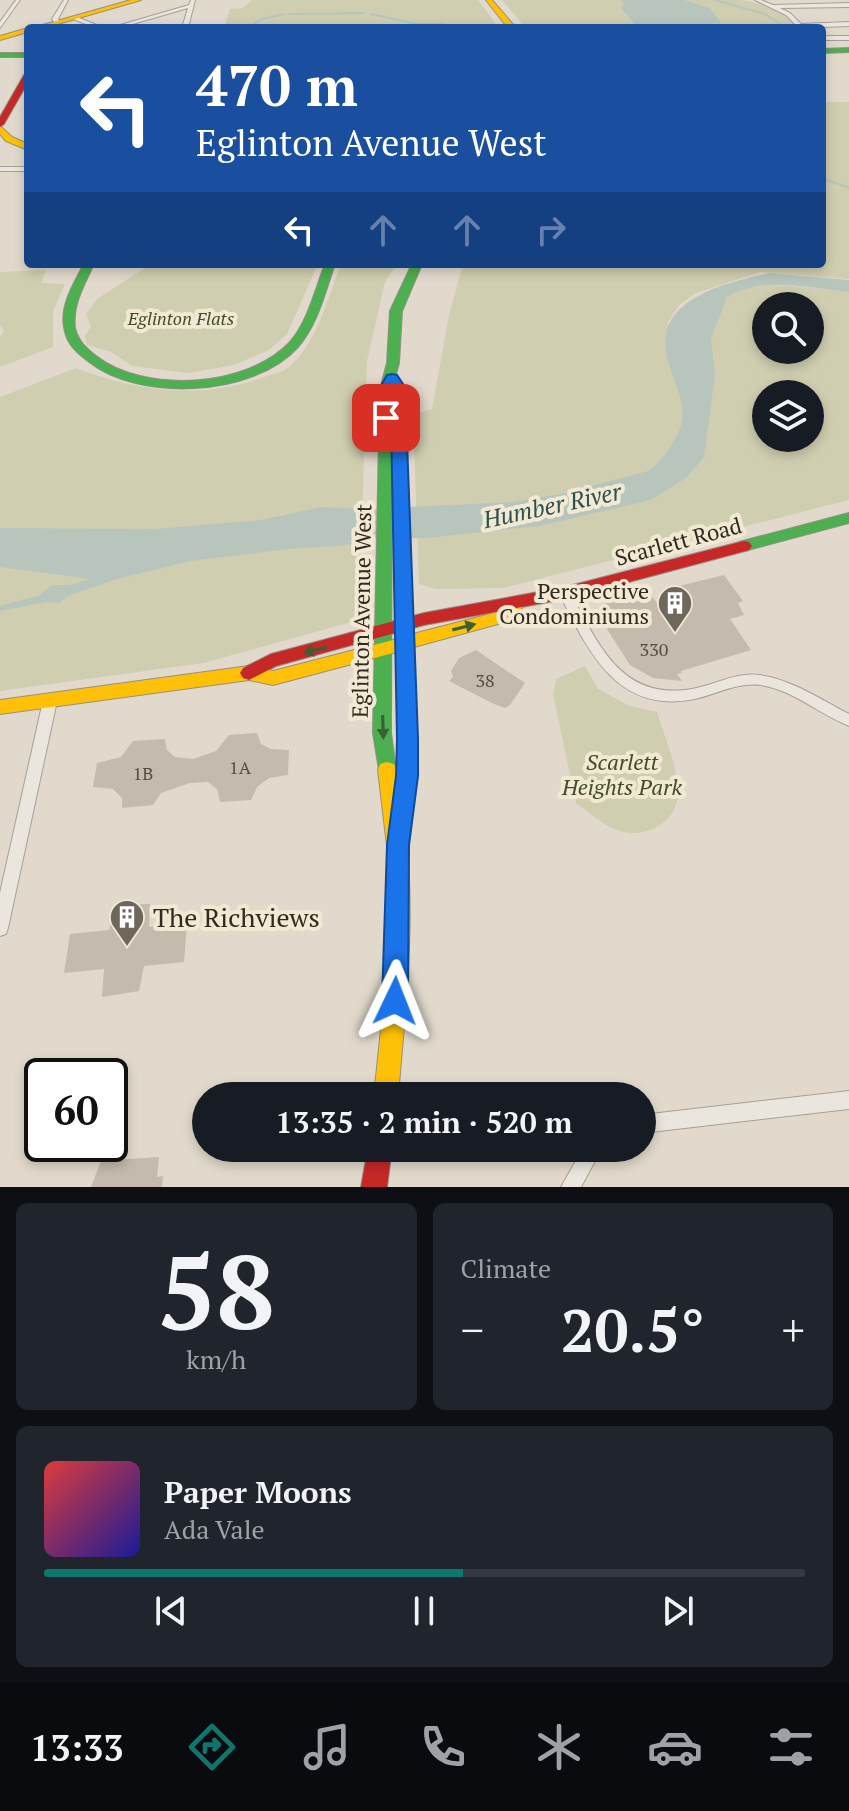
<!DOCTYPE html>
<html lang="en">
<head>
<meta charset="utf-8">
<style>
  :root { --surface:#171b24; --page:#20242c; --text:#f1f3f6; --muted:#9ea1a6; --line:#363941; --accent:#0f766e }
  body { margin:0; font-family:"PT Serif",serif; background:var(--page); color:var(--text); height:100vh; display:flex; flex-direction:column; font-size:30px; white-space:nowrap }
  * { box-sizing:border-box; margin:0 }
  p { font-size:26px; color:var(--muted) }
  .icon { flex:none; width:44px; height:44px; fill:none; stroke:currentColor; stroke-width:2; stroke-linecap:round; stroke-linejoin:round }
  .map { position:relative; height:1187px; overflow:hidden }
  .sheet { display:flex; flex-direction:column; gap:16px; padding:16px; background:#0d0f14; flex:1 }
  .sheet>* { flex:none }
  .guide { position:absolute; left:24px; top:24px; width:802px; height:244px; border-radius:8px; box-shadow:0 4px 12px #0003; background:#1a4fa0; color:#fff; overflow:hidden }
  .controls { position:absolute; left:752px; top:292px; display:grid; gap:16px }
  .controls a { display:grid; place-items:center; width:72px; height:72px; border-radius:50%; background:var(--surface); box-shadow:0 4px 12px #0003; font-size:40px }
  .speed { position:absolute; left:24px; top:1058px; display:flex; gap:16px; font-size:40px; font-weight:700; text-align:center }
  .speed>* { display:grid; place-content:center; width:104px; height:104px; border-radius:50%; background:var(--surface); box-shadow:0 4px 12px #0003; line-height:1 }
  .speed .limit { border:4px solid #111; border-radius:12px; background:#fff; color:#111 }
  .pin { position:absolute; display:grid; place-items:center; width:68px; height:68px; color:#fff; margin:-34px; border-radius:16px; box-shadow:0 4px 12px #0006 }
  .me { position:absolute; width:88px; margin:-44px; rotate:2deg; stroke-linejoin:round; filter:drop-shadow(0 0 6px #0008) }
  .turn { display:flex; align-items:center; gap:28px; height:168px; padding:0 40px; font-size:36px }
  .turn .icon { width:104px; height:104px; stroke-width:2.5 }
  .turn b { display:block; font-size:56px; line-height:68px }
  .lanes { display:flex; align-items:center; height:76px; padding:0 40px; background:#0003; justify-content:center; gap:40px; direction:ltr }
  .lanes .off { opacity:.35 }
  .big { font-size:60px; font-weight:700; line-height:1.1 }
  .sheet .widget { flex:1; display:flex; flex-direction:column; justify-content:center; gap:12px; min-width:0; padding:0 28px; border-radius:12px; background:var(--page) }
  .sheet .dial { align-items:center; gap:0 }
  .dial b { font-size:104px; line-height:1 }
  .song { display:flex; align-items:center; gap:24px }
  .cover { width:96px; height:96px; border-radius:12px; background:linear-gradient(135deg,hsl(0 70% 55%),hsl(240 70% 35%)) }
  .played { height:8px; border-radius:4px; background:linear-gradient(90deg,var(--accent) 55%,var(--line) 55%) }
  .keys { display:flex; justify-content:space-around; direction:ltr }
  .heat { display:flex; justify-content:space-between; align-items:center; font-size:44px; direction:ltr }
  .sheet .tiles { flex:1; display:grid; gap:16px; grid-template-columns:1fr 1fr }
  .widget:last-child { grid-column:span 2 }
  .trip { position:absolute; left:192px; top:1082px; width:464px; height:80px; border-radius:40px; background:var(--surface); box-shadow:0 4px 12px #0003; font-weight:700; line-height:80px; text-align:center }
  .menu { display:flex; height:128px; justify-content:space-around; align-items:center; background:#090b0e; color:var(--muted) }
  .menu .icon { width:56px; height:56px }
  .menu .active { color:var(--accent) }
  .menu b { font-size:36px; color:var(--text) }
  .map>svg:first-child { display:block }
  .green { fill:#cfceb0; fill-rule:evenodd }
  .water { fill:#b8c5bd }
  .lines { fill:none; stroke-linecap:round; stroke-linejoin:round }
  .stream { stroke:#b8c5bd; stroke-width:2 }
  .building { fill:#c4baad }
  .street-casing { stroke:#a69f96; stroke-width:2 }
  .fast-casing { stroke:#968f85; stroke-width:2 }
  .slow-casing { stroke:#968f85; stroke-width:2 }
  .jam-casing { stroke:#968f85; stroke-width:2 }
  .street { fill:#eae6dd; fill-rule:evenodd }
  .fast { fill:#4caf50; fill-rule:evenodd }
  .slow { fill:#ffc107; fill-rule:evenodd }
  .jam { fill:#c62828; fill-rule:evenodd }
  .oneway { fill:#3d5f33 }
  .route { fill:#1a73e8; stroke:#114b97; stroke-width:2 }
  .labels { text-anchor:middle; dominant-baseline:central; stroke-width:8; stroke-linejoin:round; paint-order:stroke }
  .far-park-label { font-size:18px; font-style:italic; fill:#434d28; stroke:#f1e9d3 }
  .number-label { font-size:18px; fill:#574d42 }
  .street-label { font-size:22px; fill:#33291f; stroke:#f1e9d3 }
  .poi-label { font-size:22px; fill:#33291f; stroke:#f1e9d3; text-anchor:end }
  .park-label { font-size:22px; font-style:italic; fill:#434d28; stroke:#f1e9d3 }
  .water-label { font-size:24px; font-style:italic; fill:#30514f; stroke:#f1e9d3 }
  .near-poi-label { font-size:26px; fill:#33291f; stroke:#f1e9d3; text-anchor:start }
</style>
</head>
<body>
<div class="map">
<svg width="849" height="1187" viewBox="0 0 849 1187">
  <rect width="100%" height="100%" fill="#e1dacc"/>
  <path class="green" d="M252,0h226l21,28h-275l6,-19 13,-1z
    M502,0h240c22,4 43,10 56,28h-272z
    M822,102h27v177l-88,-7 -65,21 -17,12 -12,19 42,2c4,-9 8,-22 15,-28 21,-22 97,-9 125,-6v208l-346,88 -67,1 -17,-5 -6,-169 19,-6 17,-94 14,-51h359zM766,306h44v44h-44zM766,394h44v44h-44z
    M151,264h167l-31,70 -18,16 -35,15 -45,8 -57,-7 -21,-14 -24,-7 -2,-9 6,-9 -5,-13 11,-15z
    M341,264h56l-12,18 -18,79 -8,259 -156,43 -203,28v-294l76,-29c60,23 123,32 185,10 8,-3 21,-5 28,-11 28,-24 39,-70 52,-103z
    M46,270l-5,13 24,1 -12,27v36l-53,20v-31l4,-5 -4,-6v-53z
    M585,666l13,23 32,17 27,6c7,24 20,52 21,78 2,28 -27,48 -55,42 -16,-4 -34,-19 -47,-29l-23,-109 3,-15z"/>
  <path class="water" d="M620,0h64l26,8 11,15 -83,5 -17,-20 3,-5z
    M770,273l79,7v12c-38,-4 -88,-16 -122,5l-16,42 4,36 -11,82 -18,21 -35,22 -112,26 -112,12 -52,1 -35,7 -43,2 -106,13 -71,17 -50,17 -11,8 -13,-1 -46,9v-5l38,-10 15,-11h17l21,-6 -91,-12v-39l156,1 105,-9 61,-13 42,2 150,-7 52,-9 82,-22c11,-7 17,-16 24,-27 30,-43 -15,-72 -5,-113 9,-38 71,-51 103,-58z"/>
  <g class="lines">
    <path class="stream" d="M715,0l50,14 21,14
      M289,14l75,-1
      M371,14l46,10h27
      M251,26l11,-7 22,-5
      M822,178l27,10"/>
  </g>
  <path class="building" d="M724,575l19,26 -5,2 6,12 -14,4 21,31 -70,21 1,2 -5,1 5,7 -29,-3 -23,-13 -32,-50 6,-11 46,-11 8,12 17,-4 -8,-12z
    M476,650l49,33 -15,22 -5,3 -11,-4 -45,-23 4,-4 -2,-6 8,-13z
    M257,733l4,11 10,5 18,1 -1,25 -19,3 -12,9 -6,13 -31,2 -3,-13 -9,-7 -18,1 -29,10 -8,12 -31,3v-10l-9,-9 -20,-2 4,-24 24,-6 12,-16 32,-2 2,11 8,7 18,2 23,-8 13,-16z
    M150,904l-1,23 38,-4 -3,39 -40,4 -5,25 -37,6 2,-28 -40,4 6,-39 39,-4 7,-25z
    M159,1157l-2,20 6,-1 -1,11h-71l10,-26z"/>
  <g class="lines">
    <g class="street-casing">
      <path id="street" d="M16,0h4l-20,28v-6z
        M64,0h4l-10,19 2,4 -5,1 -3,-5z
        M191,0h4l-7,28h-6l6,-20 -69,20h-9l79,-23z
        M755,0h6l12,5 76,-2v4l-69,1 10,5 11,11 48,-2v4l-50,2 -13,-13z
        M73,17h4l27,11h-8l-23,-9z
        M822,36h27v4h-27z
        M0,167h28v4h-28z
        M565,589l4,1c29,53 51,111 123,99 23,-4 43,-17 67,-14 32,4 61,24 90,39v12c-30,-12 -56,-36 -89,-41 -23,-3 -43,9 -65,14 -78,16 -107,-48 -136,-106z
        M50,696l5,1 2,4 -49,227 -2,6 -6,2v-43l43,-192 2,-4z
        M849,1091v18l-207,24v-18z
        M583,1148h19l-21,39h-20z"/>
    </g>
    <g class="fast-casing">
      <path id="fast" d="M849,48v4l-27,1v-4z
        M0,53h28v4h-28z
        M84,264h10c-9,19 -22,41 -19,64 3,13 11,20 21,28 49,38 151,32 194,-14 18,-21 25,-52 35,-78h10c-10,28 -17,60 -37,83 -45,50 -160,55 -210,14 -12,-9 -22,-18 -24,-34 -4,-22 10,-44 20,-63z
        M412,264h10l-20,47 -3,52 -7,26 -1,344 5,37 -2,6 -7,2 -7,-2 -7,-43 7,-344 7,-26 3,-52z
        M849,513v10l-105,28 -8,-5 3,-4z"/>
    </g>
    <g class="slow-casing">
      <path id="slow" d="M131,0h10l-97,28h-12z
        M486,0h6l24,28h-8z
        M28,28v4l-28,8v-4z
        M0,126l12,11 16,7v6l-22,-9 -6,-7z
        M398,387l6,4 9,243 85,-22 20,-14 6,2 2,4 -17,17 -95,26 3,92 -7,86 -5,7c11,84 0,180 -7,264h-24l10,-95 5,-138 -11,-93 2,-6 7,-2 7,2 2,5 3,-30 -2,-87 -124,33 -24,-5 -249,34v-14l249,-34 24,5 124,-32 -5,-248z"/>
    </g>
    <g class="jam-casing">
      <path id="jam" d="M28,73v9l-24,42 -4,3v-10l24,-42z
        M744,541l5,1 3,4 -3,4 -184,49 -141,26 -148,41 -27,14 -6,-2 -3,-5 3,-5 28,-14 153,-41 141,-26z
        M368,1148h24l-5,39h-26z"/>
    </g>
    <use href="#street" class="street"/>
    <use href="#fast" class="fast"/>
    <use href="#slow" class="slow"/>
    <use href="#jam" class="jam"/>
  </g>
  <defs><path id="oneway-solid" d="M-6-.8H1V-3.2L6.5 0L1 3.2V.8H-6Z" transform="scale(2)"/></defs>
  <g class="oneway">
    <use href="#oneway-solid" transform="translate(464 627) rotate(-14)"/>
    <use href="#oneway-solid" transform="translate(315 650) rotate(166)"/>
    <use href="#oneway-solid" transform="translate(383 727) rotate(88)"/>
  </g>
  <path class="route" d="M392,374l5,1 8,12 13,352v37l-9,69 -1,156 -4,9 -9,4 -9,-4 -4,-9 5,-156 9,-69 1,-37 -6,-318 -5,2 -8,-5 1,-29 8,-14z"/>
  <defs>
    <g id="building-pin" transform="scale(1.8)"><path d="M0 17L-7.5 6A9.5 9.5 0 1 1 7.5 6Z" fill="#70675c" stroke="#f1e9d3"/><path d="M-4-6H4V6H1V3H-1V6H-4ZM-2.5-4.3h1.7v1.8h-1.7ZM.8-4.3h1.7v1.8H.8ZM-2.5-1h1.7V.8h-1.7ZM.8-1h1.7V.8H.8Z" fill="#fff"/></g>
  </defs>
  <g fill-rule="evenodd">
    <use href="#building-pin" x="675" y="603"/>
    <use href="#building-pin" x="127" y="917"/>
  </g>
  <g class="labels">
    <g class="far-park-label">
      <text x="181" y="318">Eglinton Flats</text>
    </g>
    <g class="number-label">
      <text x="654" y="649">330</text>
      <text x="485" y="680">38</text>
      <text x="240" y="767">1A</text>
      <text x="143" y="773">1B</text>
    </g>
    <g class="street-label">
      <text transform="translate(678 541) rotate(-15)">Scarlett Road</text>
      <text transform="translate(361 611) rotate(-89)">Eglinton Avenue West</text>
    </g>
    <g class="poi-label">
      <text x="649" y="590">Perspective<tspan x="649" dy="25">Condominiums</tspan></text>
    </g>
    <g class="park-label">
      <text x="622" y="761">Scarlett<tspan x="622" dy="25">Heights Park</tspan></text>
    </g>
    <g class="water-label">
      <text transform="translate(552 505) rotate(-12)">Humber River</text>
    </g>
    <g class="near-poi-label">
      <text x="153" y="917">The Richviews</text>
    </g>
  </g>
</svg>
<div class="controls">
<a><svg class="icon" aria-label="search" viewBox="0 0 24 24"><circle cx="10" cy="10" r="6"/><path d="M15 15l6 6"/></svg></a>
<a><svg class="icon" aria-label="layers" viewBox="0 0 24 24"><path d="M12 4l9 5-9 5-9-5zM3 14l9 5 9-5"/></svg></a>
</div>
<div class="speed"><div class="limit">60</div></div>
<div class="pin" style="left:386px;top:418px;background:#d93025"><svg class="icon" aria-label="arrive" viewBox="0 0 24 24"><path d="M6 21V4h12l-3 4 3 4H6"/></svg></div>
<svg class="me" style="left:395px;top:1001px" viewBox="-20 -20 40 40"><path d="M0-17L14 15 0 8-14 15z" fill="#1a73e8" stroke="#fff" stroke-width="4"/></svg>
<div class="trip">13:35 · 2 min · 520 m</div>
<div class="guide">
<div class="turn"><svg class="icon" aria-label="left" viewBox="0 0 24 24"><path d="M17 20v-9H6M10 6l-5 5 5 5"/></svg><div><b>470 m</b>Eglinton Avenue West</div></div>
<div class="lanes"><svg class="icon" aria-label="left" viewBox="0 0 24 24"><path d="M17 20v-9H6M10 6l-5 5 5 5"/></svg><svg class="icon off" aria-label="ahead" viewBox="0 0 24 24"><path d="M12 20V5M6 11l6-6 6 6"/></svg><svg class="icon off" aria-label="ahead" viewBox="0 0 24 24"><path d="M12 20V5M6 11l6-6 6 6"/></svg><svg class="icon off" aria-label="right" viewBox="0 0 24 24"><path d="M7 20v-9h11M14 6l5 5-5 5"/></svg></div>
</div>
</div>
<section class="sheet">
<div class="tiles">
<div class="widget dial"><b>58</b><p>km/h</p></div>
<div class="widget"><p>Climate</p>
<div class="heat"><a>−</a><b class="big">20.5°</b><a>+</a></div>
</div>
<div class="widget">
<div class="song"><i class="cover"></i><div><b>Paper Moons</b><p>Ada Vale</p></div></div>
<div class="played"></div>
<div class="keys"><svg class="icon" aria-label="previous" viewBox="0 0 24 24"><path d="M18 5L8 12l10 7zM5 5v14"/></svg><svg class="icon" aria-label="pause" viewBox="0 0 24 24"><path d="M8 5v14M16 5v14"/></svg><svg class="icon" aria-label="next" viewBox="0 0 24 24"><path d="M6 5l10 7-10 7zM19 5v14"/></svg></div>
</div>
</div>
</section>
<nav class="menu">
<b>13:33</b>
<svg class="icon active" aria-label="directions" viewBox="0 0 24 24"><path d="M12 3l9 9-9 9-9-9zM9 14v-3h6M13 9l2 2-2 2"/></svg>
<svg class="icon" aria-label="music" viewBox="0 0 24 24"><path d="M9 18V5l10-2v13"/><circle cx="6" cy="18" r="3"/><circle cx="16" cy="16" r="3"/></svg>
<svg class="icon" aria-label="phone" viewBox="0 0 24 24"><path d="M5 4h4l2 5-3 2q2 4 5 5l2-3 5 2v4C11 20 4 13 5 4z"/></svg>
<svg class="icon" aria-label="climate" viewBox="0 0 24 24"><path d="M12 3v18M4 7l16 10M4 17L20 7"/></svg>
<svg class="icon" aria-label="car" viewBox="0 0 24 24"><path d="M5 17H2v-5l4-1 3-4h7l3 4 3 1v5h-3M9 17h6M6 11h13"/><circle cx="7" cy="17" r="2"/><circle cx="17" cy="17" r="2"/></svg>
<svg class="icon" aria-label="filters" viewBox="0 0 24 24"><path d="M4 7h16M4 17h16"/><circle cx="9" cy="7" r="2"/><circle cx="15" cy="17" r="2"/></svg>
</nav>
</body>
</html>
